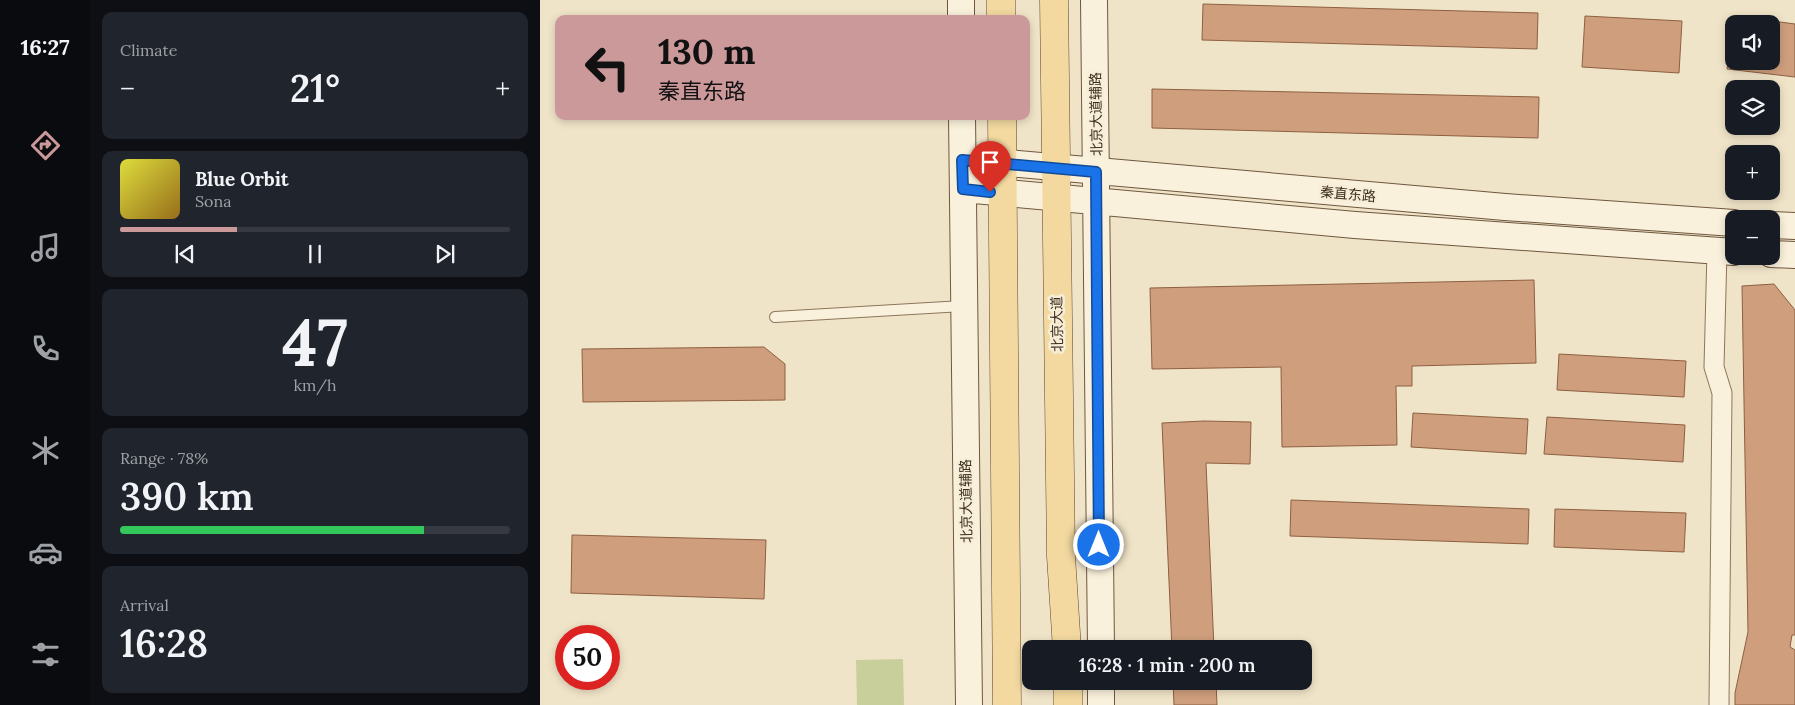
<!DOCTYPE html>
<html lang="en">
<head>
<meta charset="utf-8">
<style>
  :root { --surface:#171b24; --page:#20242c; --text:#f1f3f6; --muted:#9ea1a6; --line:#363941; --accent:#cc999b }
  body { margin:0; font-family:Lora,"Noto Sans SC",serif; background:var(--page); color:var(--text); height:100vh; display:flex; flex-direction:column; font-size:19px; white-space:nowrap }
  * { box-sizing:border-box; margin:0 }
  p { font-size:16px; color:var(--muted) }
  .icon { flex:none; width:28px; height:28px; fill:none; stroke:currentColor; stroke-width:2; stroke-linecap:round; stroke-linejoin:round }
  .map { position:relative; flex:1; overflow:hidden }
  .details { display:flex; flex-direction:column; gap:12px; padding:12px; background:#0d0f14; width:450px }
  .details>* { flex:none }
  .top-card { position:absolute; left:15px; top:15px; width:475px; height:105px; border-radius:10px; box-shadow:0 2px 8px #0003; background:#cc999b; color:#111; overflow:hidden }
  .controls { position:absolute; left:1185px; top:15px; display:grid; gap:10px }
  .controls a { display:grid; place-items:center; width:55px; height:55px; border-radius:10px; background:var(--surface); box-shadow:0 2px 8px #0003; font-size:25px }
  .speed { position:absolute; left:15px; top:625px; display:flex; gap:10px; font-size:25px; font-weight:700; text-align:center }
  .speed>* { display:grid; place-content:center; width:65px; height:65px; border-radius:50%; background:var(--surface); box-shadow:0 2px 8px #0003; line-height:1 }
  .speed .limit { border:8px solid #d22; background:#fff; color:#111 }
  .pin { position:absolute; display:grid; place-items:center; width:42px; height:42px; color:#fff; margin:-51px -21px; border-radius:50% 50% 50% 0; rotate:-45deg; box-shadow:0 0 5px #0007 }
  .pin .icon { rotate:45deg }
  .me { position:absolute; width:55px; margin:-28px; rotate:0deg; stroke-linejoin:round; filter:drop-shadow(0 0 4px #0008) }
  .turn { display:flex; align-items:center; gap:18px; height:105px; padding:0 20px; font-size:22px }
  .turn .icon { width:65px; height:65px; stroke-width:2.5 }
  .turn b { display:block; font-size:35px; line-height:42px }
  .big { font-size:38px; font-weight:600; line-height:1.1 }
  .details .card { flex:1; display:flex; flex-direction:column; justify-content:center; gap:8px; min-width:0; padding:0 18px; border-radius:10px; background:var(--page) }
  .details .dial { align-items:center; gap:0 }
  .dial b { font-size:65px; line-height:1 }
  .song { display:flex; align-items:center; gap:15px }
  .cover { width:60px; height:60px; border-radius:8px; background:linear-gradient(135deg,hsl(60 70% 55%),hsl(40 70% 35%)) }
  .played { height:5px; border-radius:2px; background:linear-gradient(90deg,var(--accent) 30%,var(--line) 30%) }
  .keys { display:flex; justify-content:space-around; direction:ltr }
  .heat { display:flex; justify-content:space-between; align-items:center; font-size:28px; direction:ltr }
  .charge { height:8px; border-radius:4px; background:linear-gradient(90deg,#34c759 78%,var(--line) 0) }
  .trip { position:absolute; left:482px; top:640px; width:290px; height:50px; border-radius:10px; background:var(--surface); box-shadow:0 2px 8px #0003; font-weight:600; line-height:50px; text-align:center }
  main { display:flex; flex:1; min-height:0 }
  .dock { display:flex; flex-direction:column; width:90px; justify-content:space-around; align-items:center; background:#090b0e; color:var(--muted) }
  .dock .icon { width:35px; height:35px }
  .dock .current { color:var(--accent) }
  .dock b { font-size:22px; color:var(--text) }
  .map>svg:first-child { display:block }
  .pitch { fill:#c9cf9b }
  .building { fill:#cf9f7d; stroke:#8d5f41; fill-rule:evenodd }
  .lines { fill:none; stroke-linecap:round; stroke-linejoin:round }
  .lane-casing { stroke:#8d765c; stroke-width:12 }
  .street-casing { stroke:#8d765c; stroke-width:21 }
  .secondary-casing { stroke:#6f573f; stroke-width:28 }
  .primary-casing { stroke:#5b4430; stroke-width:29 }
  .lane { stroke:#faf1dc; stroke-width:10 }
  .street { stroke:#faf1dc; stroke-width:19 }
  .secondary { stroke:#faf1dc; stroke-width:26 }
  .primary { stroke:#f3d9a0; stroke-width:28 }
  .route-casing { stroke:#114b97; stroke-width:12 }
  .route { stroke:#1a73e8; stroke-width:9 }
  .labels { text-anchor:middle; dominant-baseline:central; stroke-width:5; stroke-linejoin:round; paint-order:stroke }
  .street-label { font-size:14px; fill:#3d2e20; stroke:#f7eed8 }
</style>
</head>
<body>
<main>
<nav class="dock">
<b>16:27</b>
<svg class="icon current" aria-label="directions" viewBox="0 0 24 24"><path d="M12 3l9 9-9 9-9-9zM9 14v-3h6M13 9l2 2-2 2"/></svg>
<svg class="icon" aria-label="music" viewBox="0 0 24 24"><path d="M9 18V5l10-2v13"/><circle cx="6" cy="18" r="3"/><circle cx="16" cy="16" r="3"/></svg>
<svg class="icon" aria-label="phone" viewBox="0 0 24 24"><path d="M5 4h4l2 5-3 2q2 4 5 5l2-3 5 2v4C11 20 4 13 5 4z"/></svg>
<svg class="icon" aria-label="climate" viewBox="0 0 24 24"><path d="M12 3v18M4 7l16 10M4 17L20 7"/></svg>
<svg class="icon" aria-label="car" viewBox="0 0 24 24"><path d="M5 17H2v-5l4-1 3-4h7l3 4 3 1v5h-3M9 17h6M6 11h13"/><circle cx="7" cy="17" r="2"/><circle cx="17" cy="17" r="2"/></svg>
<svg class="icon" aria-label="filters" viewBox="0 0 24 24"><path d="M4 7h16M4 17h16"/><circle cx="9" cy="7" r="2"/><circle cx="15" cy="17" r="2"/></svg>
</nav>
<section class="details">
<div class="card"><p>Climate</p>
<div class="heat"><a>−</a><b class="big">21°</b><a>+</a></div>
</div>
<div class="card">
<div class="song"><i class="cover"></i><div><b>Blue Orbit</b><p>Sona</p></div></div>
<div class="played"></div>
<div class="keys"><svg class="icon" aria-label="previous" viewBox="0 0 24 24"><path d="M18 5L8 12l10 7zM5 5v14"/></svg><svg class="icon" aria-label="pause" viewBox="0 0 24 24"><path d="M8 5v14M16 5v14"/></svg><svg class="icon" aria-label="next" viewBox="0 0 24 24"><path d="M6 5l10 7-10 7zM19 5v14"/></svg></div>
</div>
<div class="card dial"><b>47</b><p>km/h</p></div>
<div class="card"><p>Range · 78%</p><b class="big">390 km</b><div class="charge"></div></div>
<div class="card"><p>Arrival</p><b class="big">16:28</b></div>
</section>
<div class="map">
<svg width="1255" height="705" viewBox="0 0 1255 705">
  <rect width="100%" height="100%" fill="#f0e4c8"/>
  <path class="pitch" d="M363,659l1,46h-47l-1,-45z"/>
  <path class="building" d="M663,4l335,9 -1,36 -335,-9z
    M1045,16l97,5 -3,52 -97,-6z
    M1194,16l61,8v53l-68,-8zM1194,24h37v37h-37z
    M612,89l387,8 -1,41 -386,-10z
    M994,280l2,83 -124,3v20h-16l1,59 -115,2 -1,-80 -129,2 -2,-81z
    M1234,284l21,26v325h-3l-2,12 5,3v55h-60v-12l13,-61 -6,-346z
    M224,347l21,17v36l-202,2 -1,-53z
    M1019,354l127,7 -2,36 -127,-7z
    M873,413l115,6 -2,35 -115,-7z
    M1007,417l138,8 -2,37 -139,-8z
    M664,421l47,1 -1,42 -44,-1 8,186h-42l-10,-226z
    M751,500l238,9 -1,35 -238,-8z
    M1015,509l131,4 -2,39 -130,-5z
    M32,535l194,5 -2,59 -193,-6z
    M633,681h43l1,24h-43z"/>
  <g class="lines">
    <g class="lane-casing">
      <path id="lane" d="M235,317l188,-11"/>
    </g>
    <g class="street-casing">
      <path id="street" d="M1177,251l-3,116 8,26 -3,312"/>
    </g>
    <g class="secondary-casing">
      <path id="secondary" d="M421,0v19
        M554,0l7,649
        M422,116l7,589
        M423,159l542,48 229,16
        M423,189l392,36 379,27
        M1231,225l24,1
        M1231,254l24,1
        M561,681v24"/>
    </g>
    <g class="primary-casing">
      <path id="primary" d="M461,0v19
        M514,0l7,556 6,93
        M462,116l5,589
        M528,681v24"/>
    </g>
    <use href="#lane" class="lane"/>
    <use href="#street" class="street"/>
    <use href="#secondary" class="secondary"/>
    <use href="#primary" class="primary"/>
  </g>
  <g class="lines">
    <g class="route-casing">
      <path id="route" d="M450,192l-27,-3 -1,-29 134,12 3,373"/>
    </g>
    <use href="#route" class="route"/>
  </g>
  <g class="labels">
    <g class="street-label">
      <text transform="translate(556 114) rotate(-91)">北京大道辅路</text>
      <text transform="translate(808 194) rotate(5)">秦直东路</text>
      <text transform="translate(517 324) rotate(-91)">北京大道</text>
      <text transform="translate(426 501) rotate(-91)">北京大道辅路</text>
    </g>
  </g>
</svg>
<div class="controls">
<a><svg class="icon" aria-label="sound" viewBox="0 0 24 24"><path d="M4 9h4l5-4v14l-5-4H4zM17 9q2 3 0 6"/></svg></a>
<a><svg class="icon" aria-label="layers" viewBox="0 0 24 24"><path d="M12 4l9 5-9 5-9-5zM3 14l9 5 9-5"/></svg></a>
<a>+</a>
<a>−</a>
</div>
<div class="speed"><div class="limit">50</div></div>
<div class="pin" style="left:450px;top:192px;background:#d93025"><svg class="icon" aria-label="arrive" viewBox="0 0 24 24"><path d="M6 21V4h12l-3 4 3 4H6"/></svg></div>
<svg class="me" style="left:559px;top:545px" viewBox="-20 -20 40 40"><circle r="17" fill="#1a73e8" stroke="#fff" stroke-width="3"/><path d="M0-11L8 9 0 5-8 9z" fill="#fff"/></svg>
<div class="trip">16:28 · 1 min · 200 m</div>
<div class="top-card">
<div class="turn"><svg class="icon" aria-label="left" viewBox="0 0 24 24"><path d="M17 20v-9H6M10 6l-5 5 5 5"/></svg><div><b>130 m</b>秦直东路</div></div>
</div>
</div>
</main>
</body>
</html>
